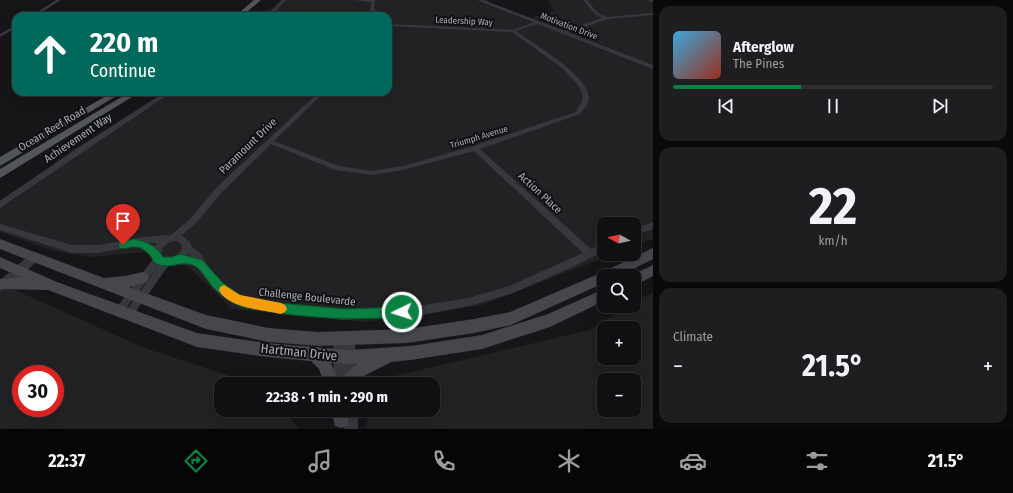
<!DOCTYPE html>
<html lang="en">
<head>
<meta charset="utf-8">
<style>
  :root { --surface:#101012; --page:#1e1e20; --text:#f1f3f6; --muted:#9c9d9f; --line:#303032; --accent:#0b8043 }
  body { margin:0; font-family:"Fira Sans Condensed",sans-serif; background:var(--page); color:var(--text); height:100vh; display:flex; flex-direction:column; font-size:15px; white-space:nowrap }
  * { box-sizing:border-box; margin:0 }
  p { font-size:13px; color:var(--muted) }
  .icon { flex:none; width:22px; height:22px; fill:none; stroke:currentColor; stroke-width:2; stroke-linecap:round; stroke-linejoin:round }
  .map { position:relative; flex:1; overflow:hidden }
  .panel { display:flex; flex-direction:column; gap:6px; padding:6px; background:#09090a; width:360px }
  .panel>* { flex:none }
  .guide { position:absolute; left:12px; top:12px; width:380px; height:84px; border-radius:12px; box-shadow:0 4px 16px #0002,0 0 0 1px var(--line); background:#00695c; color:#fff; overflow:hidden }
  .needle { width:26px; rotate:278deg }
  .buttons { position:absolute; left:597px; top:217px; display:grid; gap:8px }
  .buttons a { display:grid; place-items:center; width:44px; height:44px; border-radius:8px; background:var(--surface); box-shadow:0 4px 16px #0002,0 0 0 1px var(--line); font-size:20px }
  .speed { position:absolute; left:12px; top:365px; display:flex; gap:8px; font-size:20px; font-weight:700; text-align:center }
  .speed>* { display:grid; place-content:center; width:52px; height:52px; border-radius:50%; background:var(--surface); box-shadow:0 4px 16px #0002,0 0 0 1px var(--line); line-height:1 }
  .speed .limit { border:6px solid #d22; background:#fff; color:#111 }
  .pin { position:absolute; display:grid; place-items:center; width:34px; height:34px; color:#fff; margin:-41px -17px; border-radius:50% 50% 50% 0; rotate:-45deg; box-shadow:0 0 4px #0007 }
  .pin .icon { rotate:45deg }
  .me { position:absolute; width:44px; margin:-22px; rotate:266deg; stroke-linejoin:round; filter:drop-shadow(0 0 3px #0008) }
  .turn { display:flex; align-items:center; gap:14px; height:84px; padding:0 12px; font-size:18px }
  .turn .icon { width:52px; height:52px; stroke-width:2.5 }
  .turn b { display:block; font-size:28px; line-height:34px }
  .big { font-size:30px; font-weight:700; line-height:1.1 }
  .panel .widget { flex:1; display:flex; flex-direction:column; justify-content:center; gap:6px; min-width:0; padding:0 14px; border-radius:12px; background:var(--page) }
  .panel .dial { align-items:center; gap:0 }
  .dial b { font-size:52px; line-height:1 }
  .song { display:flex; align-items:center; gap:12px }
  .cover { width:48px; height:48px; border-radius:6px; background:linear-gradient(135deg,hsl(200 70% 55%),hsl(10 70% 35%)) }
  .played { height:4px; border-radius:2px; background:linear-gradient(90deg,var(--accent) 40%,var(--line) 40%) }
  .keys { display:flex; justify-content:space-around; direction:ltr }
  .heat { display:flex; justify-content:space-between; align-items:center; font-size:22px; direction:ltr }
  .trip { position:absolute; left:214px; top:377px; width:226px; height:40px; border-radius:12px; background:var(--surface); box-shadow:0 4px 16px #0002,0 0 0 1px var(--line); font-weight:700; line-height:40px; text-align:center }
  .tab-bar { display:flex; height:64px; justify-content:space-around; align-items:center; background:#060607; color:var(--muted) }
  .tab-bar .icon { width:28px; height:28px }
  .tab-bar .active { color:var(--accent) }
  .tab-bar b { font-size:18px; color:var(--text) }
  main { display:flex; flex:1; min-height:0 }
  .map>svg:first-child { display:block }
  .built { fill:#222225; fill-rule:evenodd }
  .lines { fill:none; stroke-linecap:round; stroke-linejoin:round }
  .minor { fill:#37383d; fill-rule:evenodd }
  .tertiary { fill:#37383d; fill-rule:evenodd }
  .secondary { fill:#45474d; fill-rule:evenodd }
  .primary { fill:#53555c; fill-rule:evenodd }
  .route { fill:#0b8043; stroke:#07532c }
  .slow { fill:#f59e0b }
  .labels { text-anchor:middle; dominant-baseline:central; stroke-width:4; stroke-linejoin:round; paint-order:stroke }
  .far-street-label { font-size:9px; fill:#a8adb8; stroke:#111113 }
  .street-label { font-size:11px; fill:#a8adb8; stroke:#111113 }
  .near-street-label { font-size:13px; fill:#a8adb8; stroke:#111113 }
</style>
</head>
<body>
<main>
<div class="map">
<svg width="653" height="429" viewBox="0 0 653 429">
  <rect width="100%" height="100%" fill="#161618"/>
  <path class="built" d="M280,0h209l-1,2 43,16 23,-7 -7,-11h106v239l-19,7v-22h-30v30h10l-132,51 -117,17 -133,-13 -42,-41 -46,-16 -53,5 -37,-6 -54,-19v-32l165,-108h223v-76h-124z
    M0,283l142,64 112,37h-33v26h63l15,19h-299zM21,374h34v34h-34z
    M653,292v137h-287l3,-19h64v-26h-60v-3l217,-51 38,-24h6v-4zM604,328h30v30h-30zM604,380h30v30h-30z"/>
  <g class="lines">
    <path class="minor" d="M56,0h5l-25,16h-5z
      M282,0h4l-15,16h-4z
      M354,0h21l-1,16h-4l1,-14z
      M583,0h4l10,12 10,5 46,-4v2l-46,4 -42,15h-4v-2l41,-14 -7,-4z
      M648,0h5v3z
      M535,22l4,1 -23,8c17,13 73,44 73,67 0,6 -5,11 -9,16l-100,35 111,100 13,-6v8l-29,15 -62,27 -44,13 -52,10 -72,4 -66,-6 -42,-10 -21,-15 -17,-21 -18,-6 -7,4 -5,-1 -38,53 -3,2 -3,-2 -2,-3 2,-3 35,-48 -39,51 -3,2 -3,-2 -2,-3 40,-53 -1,-5 -4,-3 -15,-5 -34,7h-27l-72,-23v-6l72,21h27l45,-8 27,-2 19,-16 27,-32 102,-95h6l-51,49 65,25 33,5 31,-5 70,-20 103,-34 7,-13 -1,-6 -4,-8 -16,-17 -50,-36 -124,-6v-2l125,6zM271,144l64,26 37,5 31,-5 71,-19 109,102 -74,33 -40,12 -52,8 -72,4 -66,-6 -40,-8 -17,-13 -16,-20 -5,-9 -10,-8 -1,-4 -8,-7 14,-12 27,-32zM174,241h4l4,4 -1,6 -9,7 -9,-1 -2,-2c0,-8 6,-12 13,-14zM147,243h10l-2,3zM189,254l5,5 -7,-3z
      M16,25v3l-16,9v-3z
      M165,92h7l-172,116v-7l76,-52z
      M653,222v7l-19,7v-7z"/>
    <path class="tertiary" d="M477,0h6l170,65v4z
      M35,253l4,1 1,3 -1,3 -35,29 -4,2v-11l31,-26z
      M339,333l4,2 1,2 1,-2 4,-2 4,2 2,4 1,45h-22l-1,-45 2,-4z
      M344,410h14v19h-14z"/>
    <path class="secondary" d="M0,239l104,39 21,-2 18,-4 4,2 2,4 -2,4 -18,5 77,28 63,13 49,4 89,-3 67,-10 36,-7 93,-40 50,-24v11l-34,17h-15v7l-93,42 -37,8 -67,10 -89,3 -49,-4 -63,-13 -206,-80z
      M0,257l57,25 140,51 70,10 82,7 62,-4 71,-11 66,-21 56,-25v12l-54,26 -68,22 -71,11 -20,2 -27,14 -8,8h-12l-2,-5 3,-5 12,-10 -26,-1 9,21h-16l-5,-15 -8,-8 -44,-4 -70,-10 -149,-57 -48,-1v-10l21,-2 -21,-9z
      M653,265v11l-19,10v-10h-4z
      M331,410h16l2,10 -2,6 -6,2 -6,-2z"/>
    <path class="primary" d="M254,0h7l-19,16h-7z
      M113,92h10l-123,74v-9z
      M130,92h10l-140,86v-9z"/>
  </g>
  <path class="route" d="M134,239c14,3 22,7 29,18h9l8,-3 22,6 21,23 17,12 7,3 32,5 66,6 57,-2 4,1 1,4 -1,4 -4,1c-48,3 -93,2 -141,-7 -9,-1 -21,-2 -29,-8 -6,-3 -12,-8 -17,-13 -7,-6 -12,-18 -20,-23 -14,-7 -28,6 -41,-4 -4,-8 -11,-16 -21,-15 -5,0 -8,3 -13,1l-2,-3 2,-3z"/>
  <path class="slow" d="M224,285l16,10 41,8 4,2 2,4 -2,3 -4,2c-17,-4 -54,-6 -62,-24l1,-3z"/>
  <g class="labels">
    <g class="far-street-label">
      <text transform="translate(464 21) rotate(3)">Leadership Way</text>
      <text transform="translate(569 26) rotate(21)">Motivation Drive</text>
      <text transform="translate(479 137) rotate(-17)">Triumph Avenue</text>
    </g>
    <g class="street-label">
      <text transform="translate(52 129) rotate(-31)">Ocean Reef Road</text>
      <text transform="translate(78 138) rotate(-34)">Achievement Way</text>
      <text transform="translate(248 146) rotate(-44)">Paramount Drive</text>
      <text transform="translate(540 193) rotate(43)">Action Place</text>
      <text transform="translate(307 297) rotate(6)">Challenge Boulevarde</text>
    </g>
    <g class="near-street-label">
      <text transform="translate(299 352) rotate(6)">Hartman Drive</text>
    </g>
  </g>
</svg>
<div class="buttons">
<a><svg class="needle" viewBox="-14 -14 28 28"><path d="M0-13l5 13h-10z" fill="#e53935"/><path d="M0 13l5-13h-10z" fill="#9c9d9f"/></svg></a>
<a><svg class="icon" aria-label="search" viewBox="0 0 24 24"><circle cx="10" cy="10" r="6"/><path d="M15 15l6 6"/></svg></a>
<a>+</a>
<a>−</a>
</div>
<div class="speed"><div class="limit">30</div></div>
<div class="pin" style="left:123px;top:245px;background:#d93025"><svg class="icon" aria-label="arrive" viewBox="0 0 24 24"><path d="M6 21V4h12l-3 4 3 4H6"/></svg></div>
<svg class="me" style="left:402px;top:312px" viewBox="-20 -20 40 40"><circle r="17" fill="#0b8043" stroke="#fff" stroke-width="3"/><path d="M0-11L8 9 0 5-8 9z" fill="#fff"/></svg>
<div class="trip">22:38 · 1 min · 290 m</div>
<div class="guide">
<div class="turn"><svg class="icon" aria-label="ahead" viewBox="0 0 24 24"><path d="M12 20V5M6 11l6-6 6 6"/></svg><div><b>220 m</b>Continue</div></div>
</div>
</div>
<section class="panel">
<div class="widget">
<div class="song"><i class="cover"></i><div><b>Afterglow</b><p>The Pines</p></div></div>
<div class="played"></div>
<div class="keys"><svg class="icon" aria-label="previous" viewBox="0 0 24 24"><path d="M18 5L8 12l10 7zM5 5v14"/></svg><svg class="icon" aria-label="pause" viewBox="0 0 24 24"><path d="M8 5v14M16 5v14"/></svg><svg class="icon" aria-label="next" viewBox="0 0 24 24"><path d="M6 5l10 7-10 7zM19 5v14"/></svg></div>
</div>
<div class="widget dial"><b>22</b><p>km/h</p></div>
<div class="widget"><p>Climate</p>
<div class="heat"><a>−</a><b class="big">21.5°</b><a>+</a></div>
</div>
</section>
</main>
<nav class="tab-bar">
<b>22:37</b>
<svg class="icon active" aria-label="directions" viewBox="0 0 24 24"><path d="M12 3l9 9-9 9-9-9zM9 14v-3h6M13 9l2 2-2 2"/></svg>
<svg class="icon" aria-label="music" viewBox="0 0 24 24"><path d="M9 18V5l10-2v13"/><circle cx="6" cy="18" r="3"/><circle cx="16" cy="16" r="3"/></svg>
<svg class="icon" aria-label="phone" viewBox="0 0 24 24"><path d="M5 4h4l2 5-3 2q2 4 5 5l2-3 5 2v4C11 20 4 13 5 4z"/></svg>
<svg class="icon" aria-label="climate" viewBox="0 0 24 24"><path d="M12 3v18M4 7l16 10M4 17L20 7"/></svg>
<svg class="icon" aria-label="car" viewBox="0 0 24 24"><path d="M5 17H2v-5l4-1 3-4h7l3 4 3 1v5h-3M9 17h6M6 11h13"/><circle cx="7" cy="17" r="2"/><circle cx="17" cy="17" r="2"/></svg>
<svg class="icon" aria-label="filters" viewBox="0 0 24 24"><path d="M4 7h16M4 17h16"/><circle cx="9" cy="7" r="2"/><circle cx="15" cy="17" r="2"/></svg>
<b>21.5°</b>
</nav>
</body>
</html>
